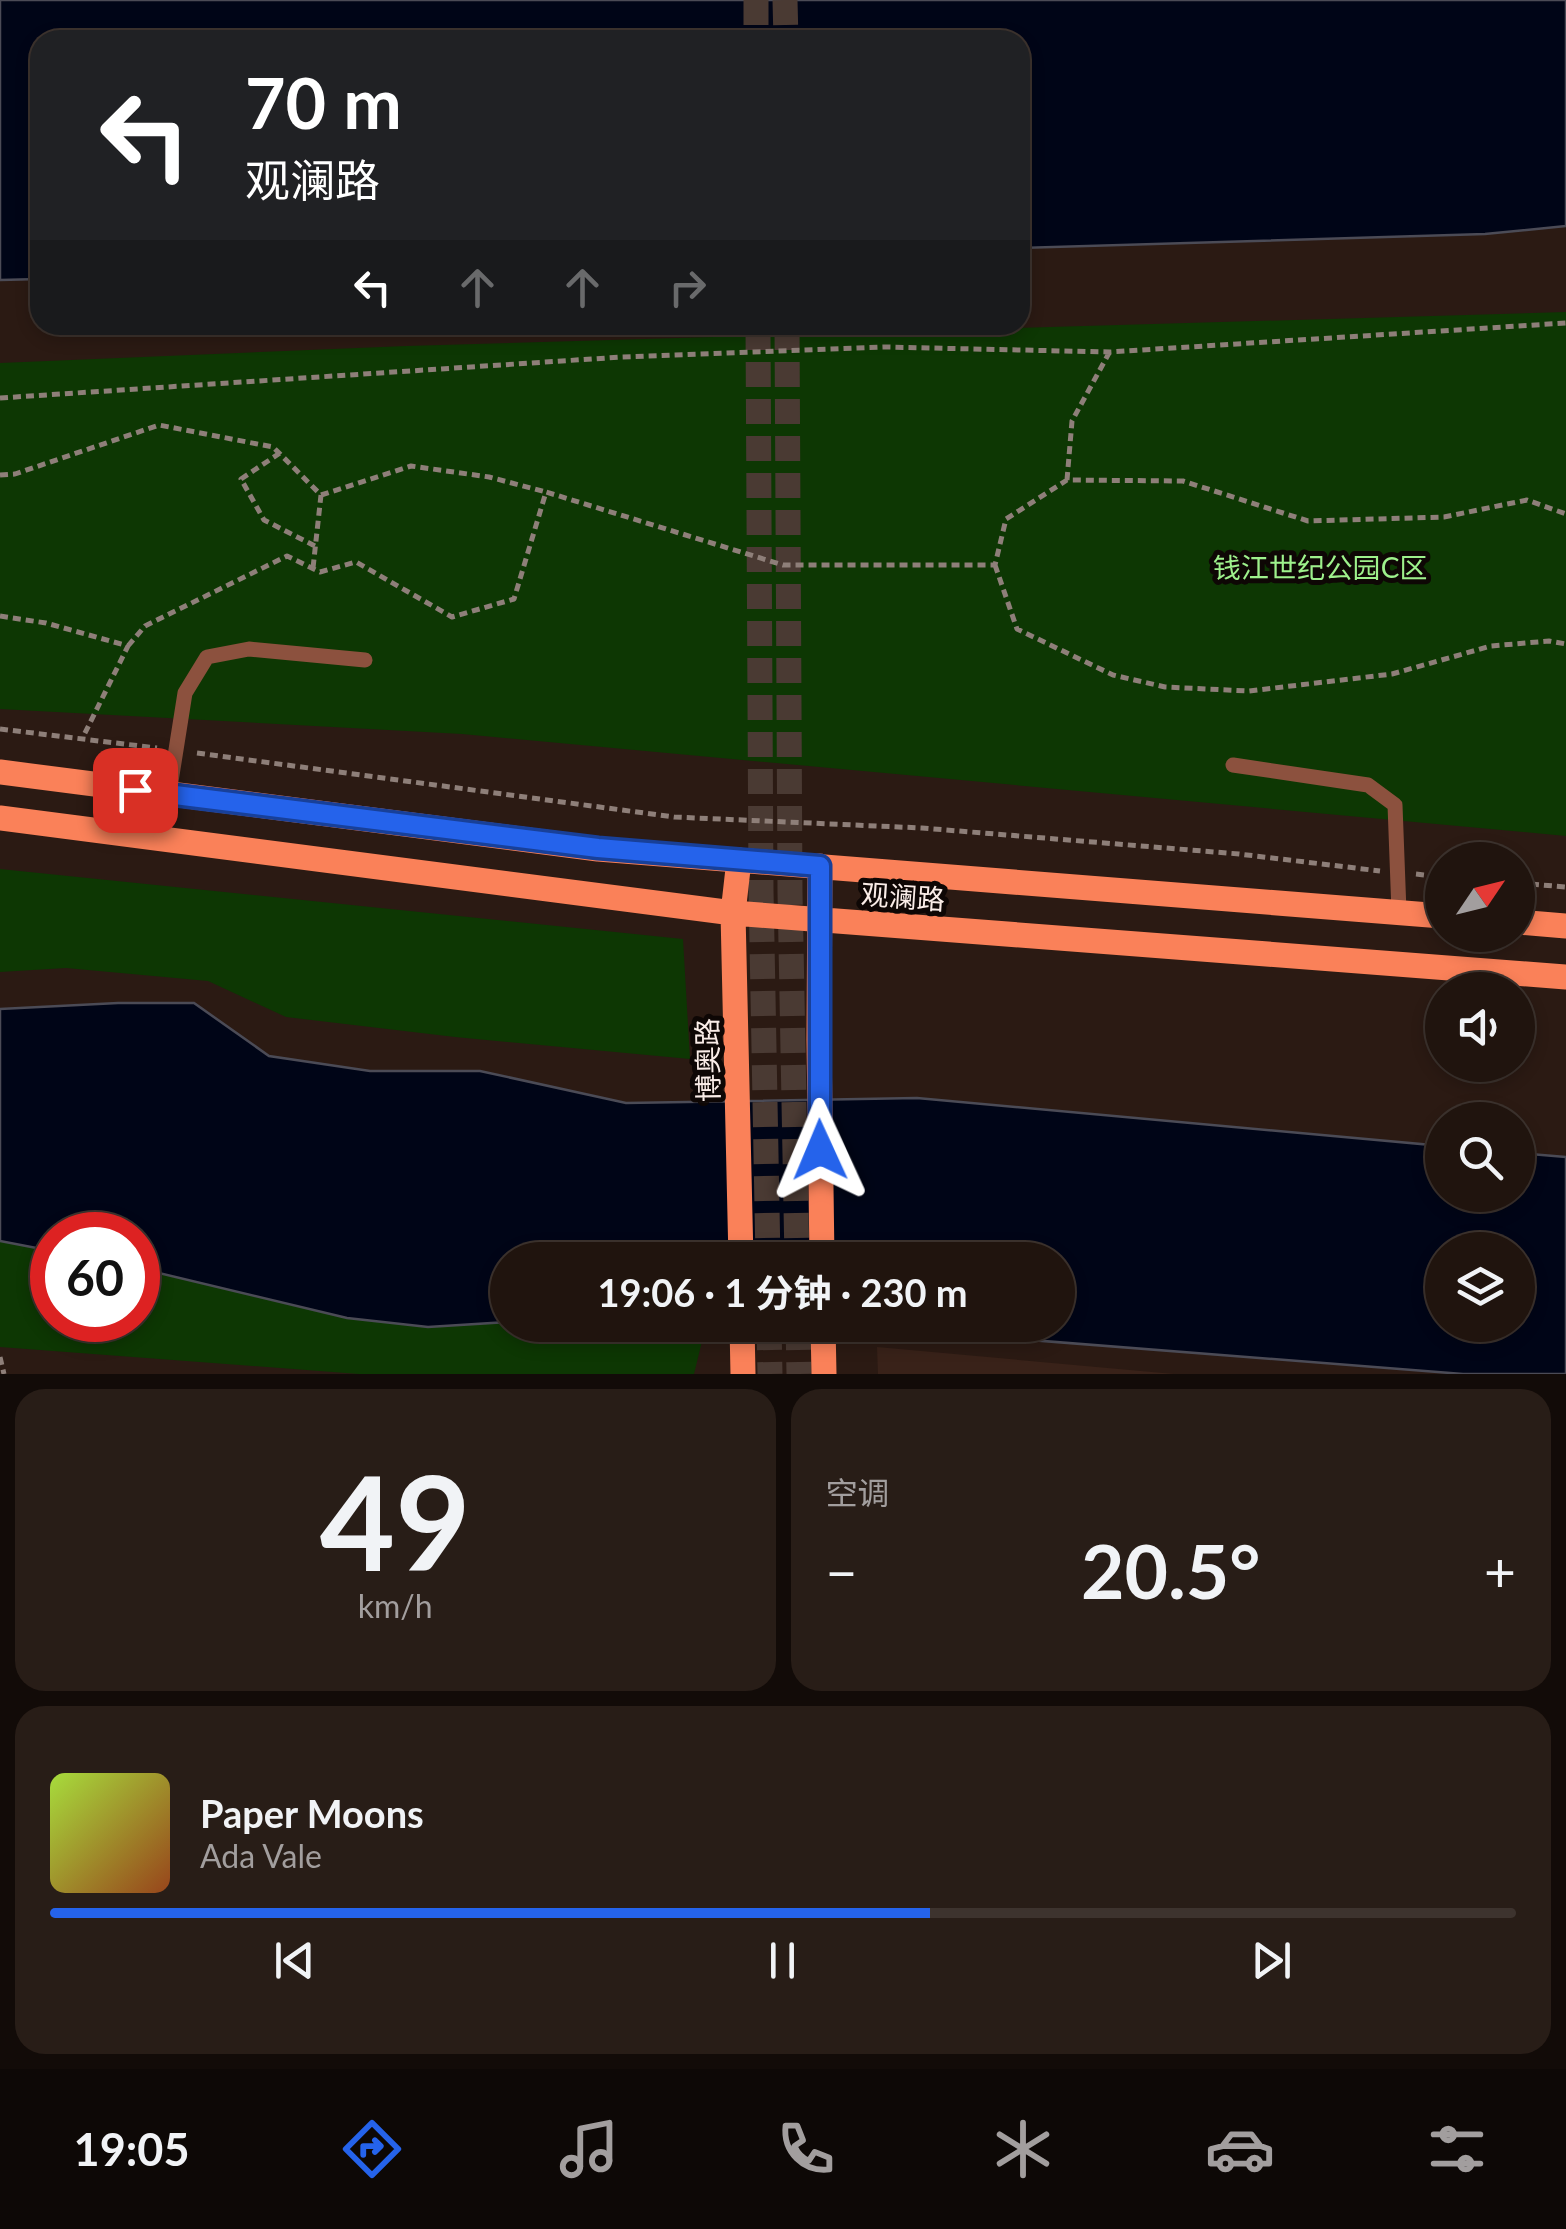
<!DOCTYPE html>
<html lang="zh">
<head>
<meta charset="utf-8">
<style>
  :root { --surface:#20140e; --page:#281d17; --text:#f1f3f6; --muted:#a29e9e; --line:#3d332e; --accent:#2563eb }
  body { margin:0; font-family:Lato,"Noto Sans SC",sans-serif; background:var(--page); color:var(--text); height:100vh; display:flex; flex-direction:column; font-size:38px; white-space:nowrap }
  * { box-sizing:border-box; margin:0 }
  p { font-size:32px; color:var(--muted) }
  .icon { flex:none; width:55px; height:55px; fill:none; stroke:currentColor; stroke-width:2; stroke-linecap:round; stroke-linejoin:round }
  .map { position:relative; height:1374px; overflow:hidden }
  .details { display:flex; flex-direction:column; gap:15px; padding:15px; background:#120b08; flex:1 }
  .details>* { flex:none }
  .guide { position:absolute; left:30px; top:30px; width:1000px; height:305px; border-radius:30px; box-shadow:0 5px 15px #0003,0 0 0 2px var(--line); background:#202124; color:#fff; overflow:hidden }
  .needle { width:65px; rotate:55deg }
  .buttons { position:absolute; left:1425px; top:842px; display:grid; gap:20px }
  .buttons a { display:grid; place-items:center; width:110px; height:110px; border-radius:50%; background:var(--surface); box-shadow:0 5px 15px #0003,0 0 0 2px var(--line); font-size:50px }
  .speed { position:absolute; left:30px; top:1212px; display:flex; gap:20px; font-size:50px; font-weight:700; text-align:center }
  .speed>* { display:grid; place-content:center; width:130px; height:130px; border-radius:50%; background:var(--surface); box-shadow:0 5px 15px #0003,0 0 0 2px var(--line); line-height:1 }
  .speed .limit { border:15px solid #d22; background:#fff; color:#111 }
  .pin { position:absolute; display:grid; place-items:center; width:85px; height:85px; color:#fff; margin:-42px; border-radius:20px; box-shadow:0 5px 15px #0006 }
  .me { position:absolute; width:110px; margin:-55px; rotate:359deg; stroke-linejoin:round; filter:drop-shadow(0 0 8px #0008) }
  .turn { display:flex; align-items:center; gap:35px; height:210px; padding:0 50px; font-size:45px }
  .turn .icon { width:130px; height:130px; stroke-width:2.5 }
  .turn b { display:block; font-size:70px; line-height:85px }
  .lanes { display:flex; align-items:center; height:95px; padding:0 50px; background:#0003; justify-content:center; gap:50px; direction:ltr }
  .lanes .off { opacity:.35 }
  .big { font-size:75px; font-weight:700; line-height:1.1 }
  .details .widget { flex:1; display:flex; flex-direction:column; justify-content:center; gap:15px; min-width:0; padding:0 35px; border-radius:30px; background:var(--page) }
  .details .dial { align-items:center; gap:0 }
  .dial b { font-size:130px; line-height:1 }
  .song { display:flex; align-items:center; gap:30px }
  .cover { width:120px; height:120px; border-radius:15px; background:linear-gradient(135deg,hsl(80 70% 55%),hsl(20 70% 35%)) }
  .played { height:10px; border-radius:5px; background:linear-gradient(90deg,var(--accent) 60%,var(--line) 60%) }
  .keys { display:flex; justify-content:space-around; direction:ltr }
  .heat { display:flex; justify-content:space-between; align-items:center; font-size:55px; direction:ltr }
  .details .tiles { flex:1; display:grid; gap:15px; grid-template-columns:1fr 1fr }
  .widget:last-child { grid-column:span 2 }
  .trip { position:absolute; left:490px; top:1242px; width:585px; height:100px; border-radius:50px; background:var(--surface); box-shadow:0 5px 15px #0003,0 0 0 2px var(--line); font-weight:700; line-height:100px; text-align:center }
  .dock { display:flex; height:160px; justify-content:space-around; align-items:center; background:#0d0806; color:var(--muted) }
  .dock .icon { width:70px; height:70px }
  .dock .on { color:var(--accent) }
  .dock b { font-size:45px; color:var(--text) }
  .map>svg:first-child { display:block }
  .built { fill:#392219 }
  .green { fill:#0d3703 }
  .water { fill:#000517; stroke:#4b4b56; stroke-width:2.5; fill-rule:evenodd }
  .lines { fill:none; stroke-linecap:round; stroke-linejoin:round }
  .primary-tunnel { stroke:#4a3a33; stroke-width:25; stroke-dasharray:25 12; stroke-linecap:butt }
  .path { stroke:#8e7f79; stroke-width:5; stroke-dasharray:8 5; stroke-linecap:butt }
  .service { stroke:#8c513e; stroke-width:15 }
  .primary { stroke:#fa8159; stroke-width:25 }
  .route-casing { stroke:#184099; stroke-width:25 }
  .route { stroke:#2563eb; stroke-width:18 }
  .labels { text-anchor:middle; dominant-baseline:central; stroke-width:10; stroke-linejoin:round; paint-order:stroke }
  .park-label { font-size:28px; fill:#9ef18c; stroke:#0e0705 }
  .street-label { font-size:28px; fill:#faede8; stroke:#0e0705 }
</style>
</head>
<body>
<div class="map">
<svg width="1566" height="1374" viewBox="0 0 1566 1374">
  <rect width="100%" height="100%" fill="#2b1a13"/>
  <path class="built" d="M877,1347l297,27h-296z"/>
  <path class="green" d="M1566,312v524l-1104,-102 -462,-25v-346l406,-17z
    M0,869l683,70 7,120 -235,-22 -169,-20 -78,-36 -142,-13 -66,4z
    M0,1241l52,10v69h86v-52l209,50 81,9 79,-5 1,3h198l-12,49h-335l-359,-27z"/>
  <path class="water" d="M0,0h1566v226l-81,8 -465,14v-208h-980v239l-40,1z
    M118,1003h76l75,53 101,15h110l146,32 291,-5 525,48v49h76v-42l48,4v217h-103l-560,-44 -214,-5h369v-65h-550l-1,62 -79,5 -81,-9 -209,-50v-33h-86v16l-52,-10v-232zM1442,1250h76v75h-76z"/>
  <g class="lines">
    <path class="primary-tunnel" d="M756,0v40
      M785,0l1,40
      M758,325l3,565 7,370
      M787,325l3,567 7,368
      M769,1325l1,49
      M798,1325l1,49"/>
    <path class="path" d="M0,398l622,-41 263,-10 225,5 456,-29
      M280,453l-39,26 23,41 51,26
      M0,475l15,-1 144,-49 114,22 48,48 -8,73
      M1067,480l5,-59 37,-68
      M321,495l90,-29 78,11 57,15
      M995,565l22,64 96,46 52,12 84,4 143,-17 99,-28 58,-5 17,3
      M0,616l46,7 82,23 -46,93
      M128,646l17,-20 142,-70 33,16 36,-10 96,55 62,-18 32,-107 237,73h212l11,-46 61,-39 116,1 125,40 136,-4 83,-17 39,14
      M0,729l157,19
      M197,753l477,64 248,11 317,26 141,17
      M1416,874l26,3
      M1518,883l48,4
      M0,1357l4,17"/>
    <path class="service" d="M1233,765l135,20 27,20 4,107
      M169,794l16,-101 22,-36 42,-8 116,11"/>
    <path class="primary" d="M0,772l598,77 844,67
      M0,818l733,95 833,64
      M739,860l-6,53 8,347
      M820,866l-1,174 3,220
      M1518,922l48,4
      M742,1325l1,49
      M823,1325l1,49"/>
  </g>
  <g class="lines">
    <g class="route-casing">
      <path id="route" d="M135,790l463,58 222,18v284"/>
    </g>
    <use href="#route" class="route"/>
  </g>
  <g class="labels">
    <g class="park-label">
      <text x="1320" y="567">钱江世纪公园C区</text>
    </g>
    <g class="street-label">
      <text transform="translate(903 896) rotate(4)">观澜路</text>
      <text transform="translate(707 1060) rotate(-91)">博奥路</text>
    </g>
  </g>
</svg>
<div class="buttons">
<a><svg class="needle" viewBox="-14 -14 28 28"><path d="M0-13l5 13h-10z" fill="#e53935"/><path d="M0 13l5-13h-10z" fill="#a29e9e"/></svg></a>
<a><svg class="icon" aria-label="sound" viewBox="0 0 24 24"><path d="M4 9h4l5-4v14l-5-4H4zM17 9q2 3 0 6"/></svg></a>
<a><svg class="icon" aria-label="search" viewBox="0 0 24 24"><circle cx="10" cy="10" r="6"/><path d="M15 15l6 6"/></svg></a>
<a><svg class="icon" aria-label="layers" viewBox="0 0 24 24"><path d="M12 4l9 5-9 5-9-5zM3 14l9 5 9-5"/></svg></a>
</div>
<div class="speed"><div class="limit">60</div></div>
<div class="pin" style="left:135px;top:790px;background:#d93025"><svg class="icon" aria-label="arrive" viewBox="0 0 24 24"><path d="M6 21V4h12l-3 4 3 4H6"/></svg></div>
<svg class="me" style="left:820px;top:1150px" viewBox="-20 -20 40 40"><path d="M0-17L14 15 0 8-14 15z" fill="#2563eb" stroke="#fff" stroke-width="4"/></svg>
<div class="trip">19:06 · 1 分钟 · 230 m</div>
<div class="guide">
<div class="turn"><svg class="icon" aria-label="left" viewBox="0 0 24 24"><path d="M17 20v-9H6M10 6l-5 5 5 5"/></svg><div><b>70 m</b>观澜路</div></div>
<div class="lanes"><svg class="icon" aria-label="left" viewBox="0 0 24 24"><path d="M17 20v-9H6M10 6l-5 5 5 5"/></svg><svg class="icon off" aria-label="ahead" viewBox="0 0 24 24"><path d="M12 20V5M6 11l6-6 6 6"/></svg><svg class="icon off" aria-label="ahead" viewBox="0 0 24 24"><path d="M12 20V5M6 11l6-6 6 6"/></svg><svg class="icon off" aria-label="right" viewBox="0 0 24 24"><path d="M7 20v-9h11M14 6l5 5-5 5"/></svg></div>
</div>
</div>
<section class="details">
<div class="tiles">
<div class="widget dial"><b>49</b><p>km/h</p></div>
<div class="widget"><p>空调</p>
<div class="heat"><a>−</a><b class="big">20.5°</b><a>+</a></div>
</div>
<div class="widget">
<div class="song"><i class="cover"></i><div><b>Paper Moons</b><p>Ada Vale</p></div></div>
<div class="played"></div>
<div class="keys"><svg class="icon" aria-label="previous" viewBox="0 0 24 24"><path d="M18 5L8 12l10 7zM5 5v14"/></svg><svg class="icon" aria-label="pause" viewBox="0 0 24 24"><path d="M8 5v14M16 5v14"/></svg><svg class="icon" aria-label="next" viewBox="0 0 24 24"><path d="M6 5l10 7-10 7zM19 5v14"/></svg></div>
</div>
</div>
</section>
<nav class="dock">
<b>19:05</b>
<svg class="icon on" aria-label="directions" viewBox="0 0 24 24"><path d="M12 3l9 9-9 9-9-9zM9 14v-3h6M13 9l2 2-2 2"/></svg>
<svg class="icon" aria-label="music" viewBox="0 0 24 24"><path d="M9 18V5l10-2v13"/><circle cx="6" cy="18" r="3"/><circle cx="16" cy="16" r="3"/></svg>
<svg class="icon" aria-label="phone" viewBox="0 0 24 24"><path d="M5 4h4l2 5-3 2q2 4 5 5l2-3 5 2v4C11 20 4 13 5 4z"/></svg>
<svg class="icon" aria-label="climate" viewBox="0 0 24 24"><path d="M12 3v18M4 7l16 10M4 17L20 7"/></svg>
<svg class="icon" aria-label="car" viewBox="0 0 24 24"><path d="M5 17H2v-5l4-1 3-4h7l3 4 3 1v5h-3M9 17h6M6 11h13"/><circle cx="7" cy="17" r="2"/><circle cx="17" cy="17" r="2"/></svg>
<svg class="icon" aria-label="filters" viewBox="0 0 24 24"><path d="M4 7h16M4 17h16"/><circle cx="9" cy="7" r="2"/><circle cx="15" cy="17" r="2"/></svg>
</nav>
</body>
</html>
